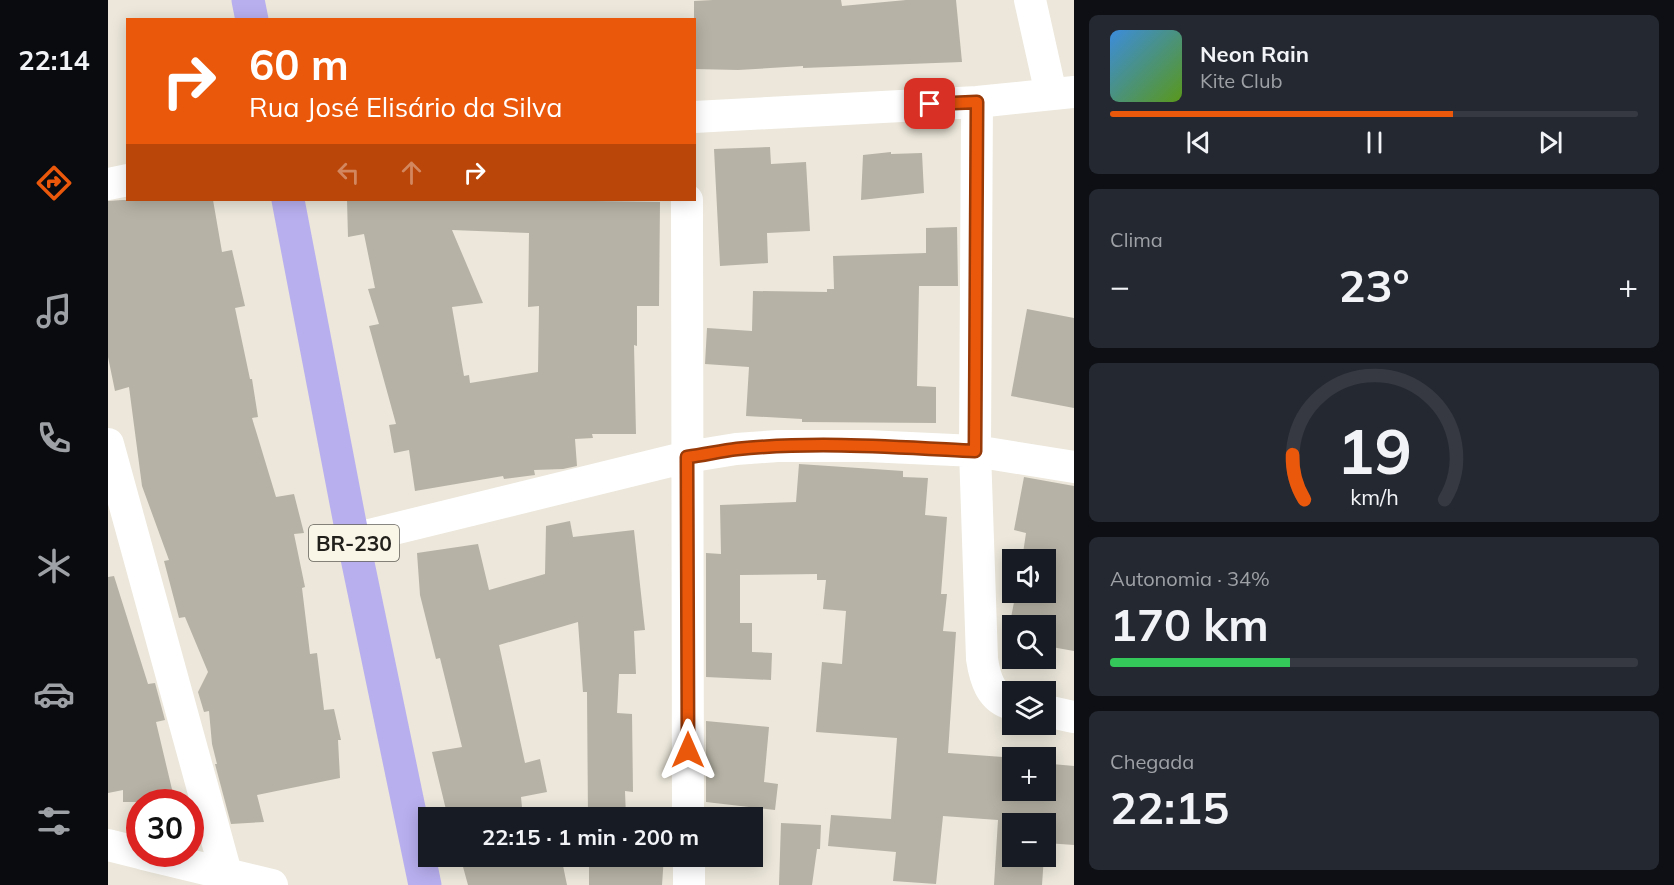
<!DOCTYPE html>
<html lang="pt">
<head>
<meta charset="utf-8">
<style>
  :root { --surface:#171b24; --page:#242831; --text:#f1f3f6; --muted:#9ea1a6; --line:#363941; --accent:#ea580c }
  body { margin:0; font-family:Mulish,sans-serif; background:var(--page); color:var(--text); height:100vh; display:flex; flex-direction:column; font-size:22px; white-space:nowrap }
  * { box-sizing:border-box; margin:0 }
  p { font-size:20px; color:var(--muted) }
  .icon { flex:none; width:33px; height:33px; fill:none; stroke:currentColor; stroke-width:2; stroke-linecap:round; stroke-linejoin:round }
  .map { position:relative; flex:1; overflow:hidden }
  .sheet { display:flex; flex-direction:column; gap:15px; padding:15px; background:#0d0f14; width:600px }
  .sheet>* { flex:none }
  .guide { position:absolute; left:18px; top:18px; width:570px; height:183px; border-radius:0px; box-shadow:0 3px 15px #0003; background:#ea580c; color:#fff; overflow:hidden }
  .fabs { position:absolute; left:894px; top:549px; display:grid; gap:12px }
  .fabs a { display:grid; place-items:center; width:54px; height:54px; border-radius:0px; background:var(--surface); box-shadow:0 3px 15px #0003; font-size:30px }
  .speed { position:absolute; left:18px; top:789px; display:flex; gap:12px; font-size:30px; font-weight:700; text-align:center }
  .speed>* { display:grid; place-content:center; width:78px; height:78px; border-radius:50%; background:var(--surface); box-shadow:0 3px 15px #0003; line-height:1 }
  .speed .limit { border:9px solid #d22; background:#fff; color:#111 }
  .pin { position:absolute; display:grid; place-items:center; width:51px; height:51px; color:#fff; margin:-26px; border-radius:12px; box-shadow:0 3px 9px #0006 }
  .me { position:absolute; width:66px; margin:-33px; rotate:0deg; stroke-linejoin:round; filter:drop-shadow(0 0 4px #0008) }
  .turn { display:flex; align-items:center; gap:21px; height:126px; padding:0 24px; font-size:27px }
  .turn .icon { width:78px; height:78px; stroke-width:2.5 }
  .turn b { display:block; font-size:42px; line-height:51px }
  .lanes { display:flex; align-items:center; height:57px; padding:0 24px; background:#0003; justify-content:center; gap:30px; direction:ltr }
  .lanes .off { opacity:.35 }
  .big { font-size:45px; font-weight:700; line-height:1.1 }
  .sheet .widget { flex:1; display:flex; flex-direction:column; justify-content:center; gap:9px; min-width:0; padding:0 21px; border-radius:9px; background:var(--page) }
  .sheet .dial { align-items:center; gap:0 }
  .dial svg { height:156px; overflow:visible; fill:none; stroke:var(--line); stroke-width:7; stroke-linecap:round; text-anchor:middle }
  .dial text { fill:var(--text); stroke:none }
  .song { display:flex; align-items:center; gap:18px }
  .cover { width:72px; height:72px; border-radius:9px; background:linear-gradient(135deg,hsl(210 70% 55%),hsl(90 70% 35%)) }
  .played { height:6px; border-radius:3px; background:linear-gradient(90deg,var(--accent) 65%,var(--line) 65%) }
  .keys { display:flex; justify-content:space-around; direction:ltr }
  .heat { display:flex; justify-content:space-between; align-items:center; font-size:33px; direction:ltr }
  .charge { height:9px; border-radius:4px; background:linear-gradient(90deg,#34c759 34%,var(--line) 0) }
  .trip { position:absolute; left:310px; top:807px; width:345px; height:60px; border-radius:0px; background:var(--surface); box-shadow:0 3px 15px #0003; font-weight:700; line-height:60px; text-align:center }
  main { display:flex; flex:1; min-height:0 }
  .menu { display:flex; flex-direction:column; width:108px; justify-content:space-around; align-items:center; background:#090b0e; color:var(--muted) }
  .menu .icon { width:42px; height:42px }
  .menu .selected { color:var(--accent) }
  .menu b { font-size:27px; color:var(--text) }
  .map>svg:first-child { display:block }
  .building { fill:#b6b2a5; fill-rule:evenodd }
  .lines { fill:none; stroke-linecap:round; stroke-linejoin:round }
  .minor { stroke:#fff; stroke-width:32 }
  .major { stroke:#b8afef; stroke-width:33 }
  .route-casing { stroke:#983908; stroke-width:15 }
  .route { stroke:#ea580c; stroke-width:10 }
  .labels { text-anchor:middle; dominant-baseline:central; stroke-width:6; stroke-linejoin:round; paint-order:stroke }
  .shield { fill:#f9f5e7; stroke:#626058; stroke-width:1.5 }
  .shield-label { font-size:21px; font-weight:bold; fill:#21201b }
</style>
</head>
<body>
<main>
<nav class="menu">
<b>22:14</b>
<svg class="icon selected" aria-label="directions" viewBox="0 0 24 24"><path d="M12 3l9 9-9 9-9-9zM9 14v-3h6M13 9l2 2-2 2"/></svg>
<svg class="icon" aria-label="music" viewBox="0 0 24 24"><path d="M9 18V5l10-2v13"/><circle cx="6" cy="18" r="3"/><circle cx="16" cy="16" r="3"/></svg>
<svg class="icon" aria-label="phone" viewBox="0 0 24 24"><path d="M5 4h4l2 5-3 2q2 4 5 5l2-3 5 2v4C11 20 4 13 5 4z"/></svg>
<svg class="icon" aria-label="climate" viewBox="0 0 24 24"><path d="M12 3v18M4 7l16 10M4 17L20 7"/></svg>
<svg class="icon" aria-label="car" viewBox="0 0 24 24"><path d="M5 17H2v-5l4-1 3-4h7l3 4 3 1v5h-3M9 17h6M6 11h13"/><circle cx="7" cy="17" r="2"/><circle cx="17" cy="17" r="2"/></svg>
<svg class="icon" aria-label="filters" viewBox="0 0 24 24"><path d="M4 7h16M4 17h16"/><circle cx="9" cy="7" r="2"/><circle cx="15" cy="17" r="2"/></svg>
</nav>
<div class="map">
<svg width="966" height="885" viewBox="0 0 966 885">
  <rect width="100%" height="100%" fill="#ece7da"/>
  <path class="building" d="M605,0h128l1,6 64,-6h50l6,62 -159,6v-2l-65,4 -44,-1v-68z
    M662,147l1,17 35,-2 4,69 -43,2 1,30 -48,3 -6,-117z
    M783,152v2l31,-1 2,40 -63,7 2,-45z
    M14,200h91l9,52 10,-2 13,56 -10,2 15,71h2l6,38 -6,1 24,79 18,-3 10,39 -10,1 11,53 -3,1 8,66 7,-1 7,57 10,-1 7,31h-3l2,38 -83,17 7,27 -33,2 -16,-60h2l-5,-20 -3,-33 -5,1 -6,-20 10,-20 -23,-55 -6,1 -15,-57 5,-1 -27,-74 -13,-99 -14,4 -7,-34v-156z
    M239,200h182l131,2 -1,104h-22v40l-3,-1 2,89h-44l1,4 -18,1 2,27 -14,3 -29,1 1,5 -31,4 -1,-3 -88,15 -6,-41 -15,3 -5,-28 7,-1 -27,-98 10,-2 -11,-35 7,-1 -11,-54 -16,3zM344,230l77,3 -1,74 11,-1 -1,66 -68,11 -1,-8 -5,1 -12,-69 31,-4z
    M849,227l1,59h-39l-2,100 19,1v36l-134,-1v-3l-56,-3 3,-49 -44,-3 2,-36 45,3 1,-40 74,1v-3h7l-1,-33 93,-3v-25z
    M919,309l47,9v90l-63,-12z
    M691,464l104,7v6l25,1 -3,37 22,2 -6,77h6l-4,37 13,1 -8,121 55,4v-7l50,4 -1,10 22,2v79l-28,-2v-19h-34v32h32l-2,29h-48l4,-65 -55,-4 -7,68 -43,-3 3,-29 -68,-6 3,-31 60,4 6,-81 -81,-6 6,-70 20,2 4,-53 -23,-2 3,-29h-9v-6l-77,1v48h12v29l20,1 -1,27 -65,-3v-124l15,1 -1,-49 76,-3zM904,758h34v32h-34z
    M916,477l50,9v165l-28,-5v-20h-34v13l-5,-1 9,-46h30v-32h-24l4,-27 -12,-3z
    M462,521l3,16 61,-7 11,100 -11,1 2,43h-17l-2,39 15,1 1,78 -8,-1 1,27h-38l-1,-126h-4l-5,-70 -79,23 26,118 15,-4 7,33 -26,5 2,21h-75l-16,-66 30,-5 -22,-89 -4,1 -16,-64 -3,-42 61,-9 11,46 56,-16 1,-48z
    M6,576l34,108 7,-1 10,37 -9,2 19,80h-52v-12l-15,3v-216z
    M598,721l63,6 -5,55 14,2 -3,26 -69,-8z
    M673,823l40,2 -1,24h-3l-5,36h-33z
    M352,856h101l6,29h-99z
    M481,856h75l-2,29h-73z"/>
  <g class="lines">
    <path class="minor" d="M922,0l21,94
      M869,102l-2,349 7,208c3,20 9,40 30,45
      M586,117l283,-15 97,-10
      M0,184l20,-4
      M579,200l1,618
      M0,444l118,429
      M245,539l334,-82 49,-8 42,-3h89l108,5 99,16
      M938,711l28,6
      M0,845l32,8
      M35,854l129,31
      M581,856v29"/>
    <path class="major" d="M140,0l4,20
      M180,200l65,339 72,346"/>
  </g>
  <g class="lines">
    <g class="route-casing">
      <path id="route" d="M580,750l-1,-293c17,-2 33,-6 50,-8 79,-8 159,-2 238,2l2,-349 -47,2"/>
    </g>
    <use href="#route" class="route"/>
  </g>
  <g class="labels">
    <rect class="shield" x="201" y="525" width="90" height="36" rx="4.5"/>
    <g class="shield-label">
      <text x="246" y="543">BR-230</text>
    </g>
  </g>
</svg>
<div class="fabs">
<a><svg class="icon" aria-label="sound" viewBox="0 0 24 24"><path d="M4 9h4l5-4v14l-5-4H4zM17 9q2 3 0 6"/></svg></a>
<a><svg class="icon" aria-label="search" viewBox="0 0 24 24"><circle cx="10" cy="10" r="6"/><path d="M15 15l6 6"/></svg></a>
<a><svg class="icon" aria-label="layers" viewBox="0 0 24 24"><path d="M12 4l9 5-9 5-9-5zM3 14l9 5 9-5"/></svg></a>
<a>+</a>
<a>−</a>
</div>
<div class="speed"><div class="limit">30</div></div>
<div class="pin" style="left:822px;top:104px;background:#d93025"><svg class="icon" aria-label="arrive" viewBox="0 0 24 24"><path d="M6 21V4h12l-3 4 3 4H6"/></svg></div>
<svg class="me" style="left:580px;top:750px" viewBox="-20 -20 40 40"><path d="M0-17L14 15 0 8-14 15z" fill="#ea580c" stroke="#fff" stroke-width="4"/></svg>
<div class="trip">22:15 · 1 min · 200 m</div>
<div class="guide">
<div class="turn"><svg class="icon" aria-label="right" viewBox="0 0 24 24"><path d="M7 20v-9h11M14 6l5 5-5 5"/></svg><div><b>60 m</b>Rua José Elisário da Silva</div></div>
<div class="lanes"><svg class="icon off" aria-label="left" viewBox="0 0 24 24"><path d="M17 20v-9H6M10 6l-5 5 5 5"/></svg><svg class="icon off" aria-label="ahead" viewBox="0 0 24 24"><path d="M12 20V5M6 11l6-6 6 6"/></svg><svg class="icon" aria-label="right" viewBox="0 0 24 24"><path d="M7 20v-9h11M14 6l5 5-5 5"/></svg></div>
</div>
</div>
<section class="sheet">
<div class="widget">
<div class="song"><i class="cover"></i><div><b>Neon Rain</b><p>Kite Club</p></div></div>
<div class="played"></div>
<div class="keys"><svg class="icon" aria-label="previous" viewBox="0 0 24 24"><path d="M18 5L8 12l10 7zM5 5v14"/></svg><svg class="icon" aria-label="pause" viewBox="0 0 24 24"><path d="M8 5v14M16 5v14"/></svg><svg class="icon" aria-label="next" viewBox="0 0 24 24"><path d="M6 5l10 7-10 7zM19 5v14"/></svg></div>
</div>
<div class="widget"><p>Clima</p>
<div class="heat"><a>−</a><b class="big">23°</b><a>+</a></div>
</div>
<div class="widget dial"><svg viewBox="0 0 100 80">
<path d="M14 69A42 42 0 1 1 86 69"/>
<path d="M14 69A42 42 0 0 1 8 46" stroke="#ea580c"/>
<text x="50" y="56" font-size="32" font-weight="700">19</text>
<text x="50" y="72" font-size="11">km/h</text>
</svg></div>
<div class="widget"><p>Autonomia · 34%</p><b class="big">170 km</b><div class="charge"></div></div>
<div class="widget"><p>Chegada</p><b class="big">22:15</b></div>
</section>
</main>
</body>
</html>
